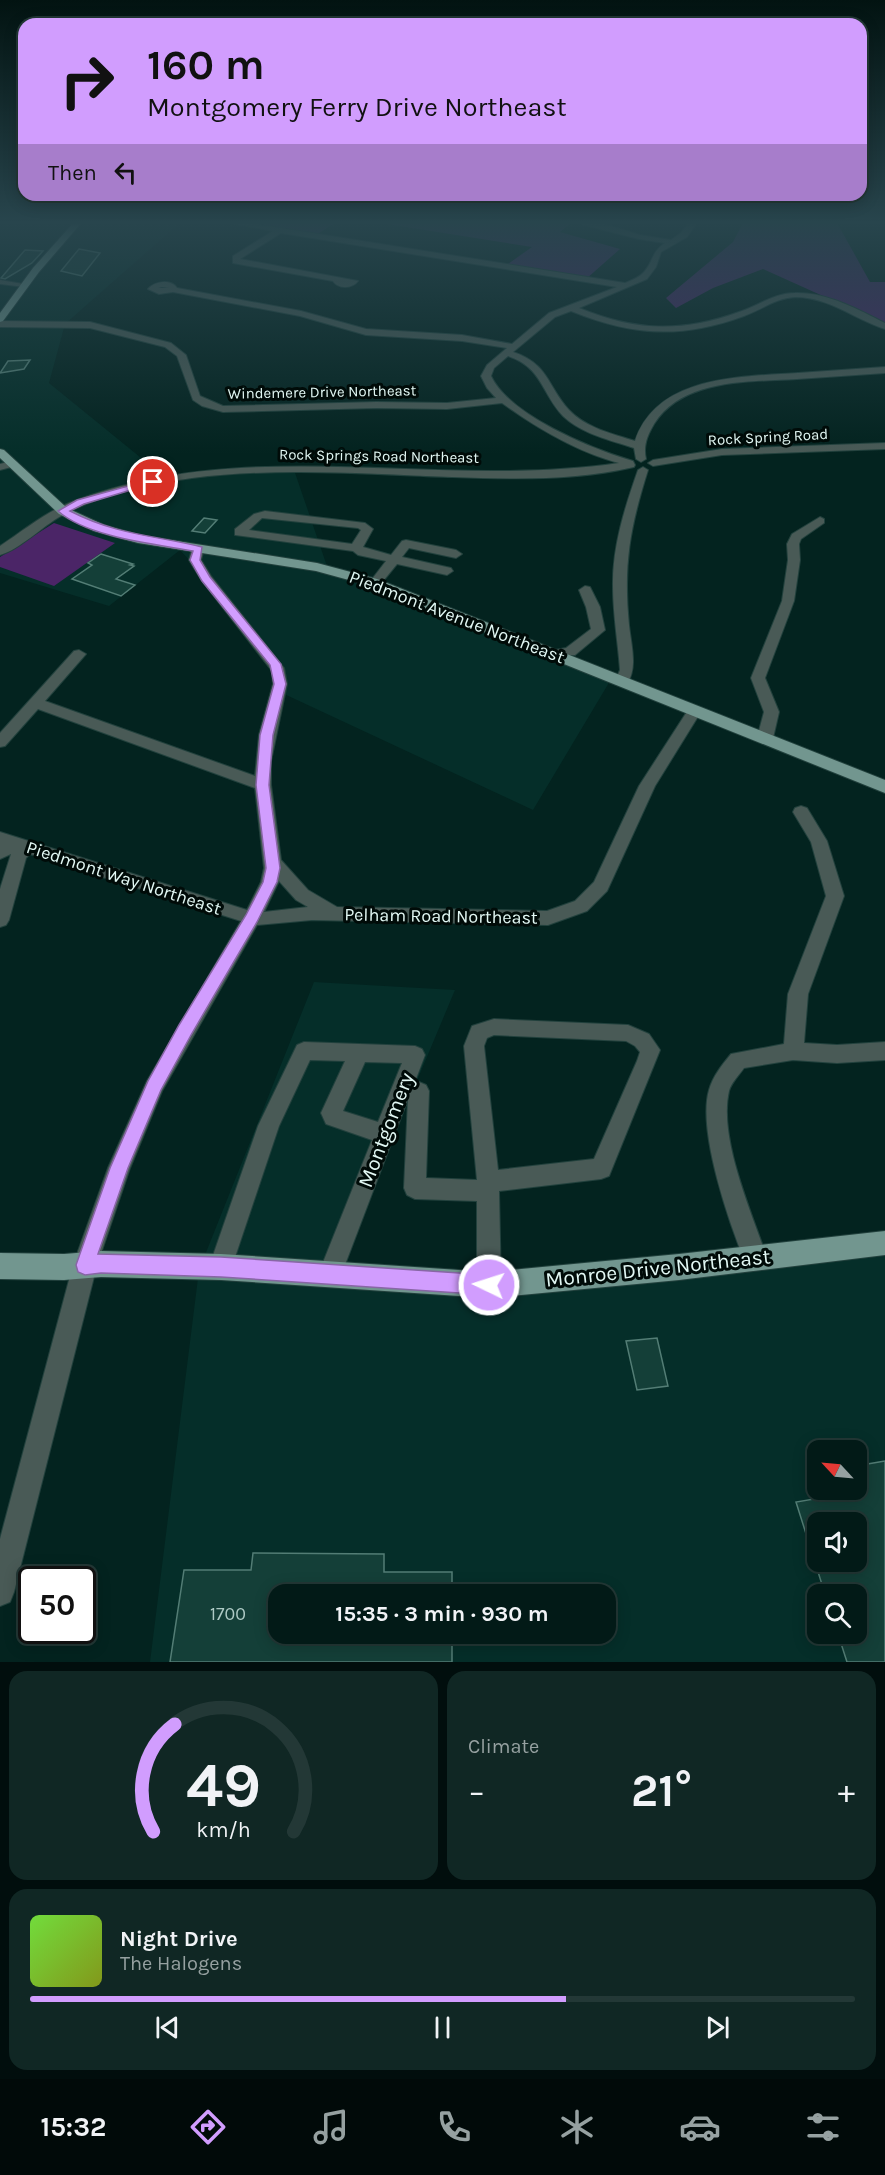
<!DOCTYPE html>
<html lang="en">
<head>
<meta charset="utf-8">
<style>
  :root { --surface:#021a17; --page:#102724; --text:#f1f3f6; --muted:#96a1a1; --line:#233836; --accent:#d19dfe }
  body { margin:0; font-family:Karla,sans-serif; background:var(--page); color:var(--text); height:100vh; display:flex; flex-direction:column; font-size:22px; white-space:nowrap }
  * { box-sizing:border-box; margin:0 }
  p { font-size:20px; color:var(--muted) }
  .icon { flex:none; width:33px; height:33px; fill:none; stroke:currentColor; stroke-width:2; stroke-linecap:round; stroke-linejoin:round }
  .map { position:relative; height:1662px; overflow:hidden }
  .details { display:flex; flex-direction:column; gap:9px; padding:9px; background:#010e0d; flex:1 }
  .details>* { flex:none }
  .top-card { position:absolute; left:18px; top:18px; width:849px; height:183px; border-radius:18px; box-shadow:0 3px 15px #0003,0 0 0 2px var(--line); background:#d19dfe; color:#111; overflow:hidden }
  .needle { width:39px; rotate:296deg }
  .buttons { position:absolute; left:807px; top:1440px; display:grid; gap:12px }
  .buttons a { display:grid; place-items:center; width:60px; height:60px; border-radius:12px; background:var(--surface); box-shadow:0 3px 15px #0003,0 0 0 2px var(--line); font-size:30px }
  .speed { position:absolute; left:18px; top:1566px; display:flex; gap:12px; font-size:30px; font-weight:700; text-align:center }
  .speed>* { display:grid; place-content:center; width:78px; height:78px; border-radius:50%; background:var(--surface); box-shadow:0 3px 15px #0003,0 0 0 2px var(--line); line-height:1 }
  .speed .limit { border:3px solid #111; border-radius:9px; background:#fff; color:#111 }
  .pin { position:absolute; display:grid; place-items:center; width:51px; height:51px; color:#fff; margin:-26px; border:3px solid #fff; border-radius:50%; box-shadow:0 2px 6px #0007 }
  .me { position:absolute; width:66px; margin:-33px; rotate:274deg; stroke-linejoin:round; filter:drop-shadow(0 0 4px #0008) }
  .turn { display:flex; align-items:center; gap:21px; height:126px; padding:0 30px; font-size:27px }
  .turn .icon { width:78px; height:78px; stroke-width:2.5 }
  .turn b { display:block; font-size:42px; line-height:51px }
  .then { display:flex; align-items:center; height:57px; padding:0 30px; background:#0003; gap:12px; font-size:22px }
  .big { font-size:45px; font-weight:700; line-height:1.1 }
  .details .widget { flex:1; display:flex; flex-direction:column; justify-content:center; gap:9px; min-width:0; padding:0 21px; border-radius:18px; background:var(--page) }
  .details .dial { align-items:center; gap:0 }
  .dial svg { height:156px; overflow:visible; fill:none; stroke:var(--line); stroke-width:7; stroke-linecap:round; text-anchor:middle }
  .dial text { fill:var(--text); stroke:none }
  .song { display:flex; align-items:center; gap:18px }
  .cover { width:72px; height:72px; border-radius:9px; background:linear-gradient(135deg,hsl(100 70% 55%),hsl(70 70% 35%)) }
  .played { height:6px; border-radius:3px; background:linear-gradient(90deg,var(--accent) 65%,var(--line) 65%) }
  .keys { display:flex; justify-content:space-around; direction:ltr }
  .heat { display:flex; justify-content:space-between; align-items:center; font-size:33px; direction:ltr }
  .details .tiles { flex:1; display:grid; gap:9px; grid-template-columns:1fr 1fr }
  .widget:last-child { grid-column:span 2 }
  .trip { position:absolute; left:268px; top:1584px; width:348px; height:60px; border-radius:18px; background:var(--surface); box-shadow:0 3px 15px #0003,0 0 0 2px var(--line); font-weight:700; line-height:60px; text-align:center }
  .dock { display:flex; height:96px; justify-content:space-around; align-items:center; background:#010a09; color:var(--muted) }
  .dock .icon { width:42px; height:42px }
  .dock .active { color:var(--accent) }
  .dock b { font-size:27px; color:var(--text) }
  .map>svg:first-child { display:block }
  .built { fill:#052e29; fill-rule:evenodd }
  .green { fill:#4b2567 }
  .building { fill:#143f38; stroke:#537d75; stroke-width:1.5; fill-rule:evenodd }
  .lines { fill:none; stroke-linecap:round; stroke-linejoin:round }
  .minor-casing { stroke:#22413d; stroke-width:2 }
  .major-casing { stroke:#22413d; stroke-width:2 }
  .minor { fill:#495a56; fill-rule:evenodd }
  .major { fill:#72968f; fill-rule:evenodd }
  .route { fill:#d19dfe; stroke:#8866a5; stroke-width:1.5 }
  .labels { text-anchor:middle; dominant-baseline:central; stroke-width:6; stroke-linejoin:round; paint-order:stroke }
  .far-street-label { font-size:15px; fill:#e2f8f4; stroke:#000b08 }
  .street-label { font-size:18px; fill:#e2f8f4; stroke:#000b08 }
  .near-number-label { font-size:18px; fill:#aecac5 }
  .near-street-label { font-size:21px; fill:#e2f8f4; stroke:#000b08 }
</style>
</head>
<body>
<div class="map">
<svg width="885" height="1662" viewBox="0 0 885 1662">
  <rect width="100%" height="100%" fill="#03231f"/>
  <path class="built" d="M0,221h182l-117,103 -16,59 118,96 126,-12 36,105 79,22 205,82 -80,134 -251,-117 -11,-42 -91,-101 -71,56 -109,-33z
    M314,982l141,8 -114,272 179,22 365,-41v419h-735l49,-392zM818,1450h38v40h-38zM818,1522h38v40h-38zM279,1594h327v40h-327zM818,1594h38v40h-38z"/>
  <path class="green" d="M242,221h96l-22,14 -76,-12z
    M368,221h205l-13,11 60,17 -34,30 -81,-13 27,-19z
    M744,221h92l34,61h15v42l-122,-55 -50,19 -37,20 -10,-10 67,-56z
    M54,523l61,20 -61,43 -54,-19v-10z"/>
  <path class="building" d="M79,249l21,4 -18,23 -21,-5z
    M25,250l18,1 -11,12 -27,16 -4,-1z
    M30,360l-6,9 -24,4 8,-12z
    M204,518l13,2 -12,13 -13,-2z
    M101,554l32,10 -3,1 4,1 -18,13 19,6 -14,11 -49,-17 20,-14 -4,-2z
    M657,1338l11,48 -31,4 -11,-49z
    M885,1461v201h-38l-9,-28h18v-40h-31l-29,-92 66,-11 -6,-15v-10zM818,1522h38v40h-38z
    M253,1553l131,1v18h68v22h-173v40h173v28h-282l14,-92h67z"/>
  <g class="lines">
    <g class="minor-casing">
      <path id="minor" d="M219,221h18l388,62c5,-2 13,-5 17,-9 12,-11 8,-21 23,-31l-26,-4 -59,-15v-3l25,3 35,11 31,5 10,-7 9,-12h8l-11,16 -26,15 -5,15 -9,12 -68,29c56,23 102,25 160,4 19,-6 35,-19 56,-19 32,-1 62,16 90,30v6c-31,-10 -56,-32 -90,-32 -19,1 -34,13 -51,19 -63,23 -111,20 -173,-5l-16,6 -42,35c36,12 34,34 56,58 17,18 44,24 66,31 22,-66 106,-64 163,-68 29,-2 58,-4 87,-6v6c-29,2 -58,4 -88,6 -47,3 -114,-1 -143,45 -7,12 -11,22 -8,35l-5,3 -5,-3 -2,-11c-24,-8 -52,-14 -71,-32 -22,-23 -20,-48 -55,-60l-14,12 -3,8c19,40 101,73 142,85l2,4 -1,2c-59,14 -122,12 -182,10 -86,-3 -174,-10 -260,1 -43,6 -92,16 -131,38 -18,10 -42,34 -61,39v-9c24,-16 47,-35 74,-45 176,-67 364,-11 545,-38 -42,-11 -82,-35 -117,-60l-55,6 -71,-1 -153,4 -21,-6 -9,-6 -16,-44 -12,-9 -75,-19 -90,-1v-6l90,1 81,21 15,12 14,41 23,10 153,-4 71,1 49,-5 -9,-10 -6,-12 6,-11 20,-17 -45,-7 -96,-6 -66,-19 -127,-24 -14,2 -11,-5c7,-8 23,-10 29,-1l124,23 65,18 96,6 50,9 37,-31 68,-26 -336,-54 -41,26 118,22c-6,8 -20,8 -25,0l-100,-18v-7l40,-25zM162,287l7,1h-11z
        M0,280l29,5 -4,2 -25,-3z
        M885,443v6l-163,6 -69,11 -5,-3 5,-3 69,-11z
        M11,461l5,3 -1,2 -15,4v-6z
        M643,467l5,3c-18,57 -25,95 -19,155 2,20 9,42 -2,59l-5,1 -7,-4 5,-11c-2,-27 -7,-55 -7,-83 -1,-40 12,-80 25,-117z
        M265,511l100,12 8,6 -10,18 28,8 11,-14 4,-1 50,10 6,4 -6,4 -47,-10 -7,9 49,11 2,3 -6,4 -50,-11 -18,22 -4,1 -6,-4 17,-22 -28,-6 -5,-4 -118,-16v-6l19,-15zM262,518l96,10 3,2 -9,14 -103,-14z
        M820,517l4,2v4l-23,16 -2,5 1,16 -6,41 -29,77 14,34 -6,26 -8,5 -8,-5 7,-26 -13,-34 31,-77 6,-41 -1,-16 5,-10z
        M198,545l6,4 -3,11 10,16 73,92 3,16 -16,77v24l10,75 27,30 29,17 210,4 28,-10 19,-19 45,-96 51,-79h10l2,3 -47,76 -48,105 -20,20 -39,14 -236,-5 -55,5 -95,166 -32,77 -33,97 -83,327 -4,10 -10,4v-67l73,-274 35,-97 39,-87 94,-160 -211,-67 -4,4 -17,62 -3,5 -6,2v-38l11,-35 -11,5v-27l247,78 14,-28 3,-14 -9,-80 -217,-79 -33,37 -5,1v-14l74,-82 5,-1 7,4 -41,47 210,75 4,-41 14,-51 -1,-13 -70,-90 -13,-21 3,-11zM279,881l17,19 12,7 -44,5z
        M585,586l5,1 10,20 5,23 -30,25 -25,2 -2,-3 2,-3 16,-3 25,-19 -5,-22 -7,-17z
        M801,806l6,2 20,33 17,55 -36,98 -4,49 33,2 48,-3v18l-48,3 -44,-3 -49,8c-5,7 -13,15 -15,23 -11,47 23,122 38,167l-4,8 -8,4 -8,-4c-17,-40 -50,-135 -38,-176 4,-14 13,-25 22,-36l53,-10 4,-50 38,-98 -15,-54 -18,-30 2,-4z
        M494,1019l134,6 21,9 11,16 -51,126 -8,3 -102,12 2,94 -4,8 -8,4 -8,-4 -4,-8v-84l-62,-2 -8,-4 -3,-7 4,-89 -70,184 -8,4 -8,-4 -4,-8 54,-135 -46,-16 -5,-11 24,-52 -35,-1 -31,66 -50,149 -8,4 -8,-4 -4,-8 49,-141 39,-81 7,-3 111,4 7,3 3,6 -11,29 5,-2 7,3 3,6 -3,87 51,2 -13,-134 8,-20zM494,1035l132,6 9,5 5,6 -3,9 -43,98 -96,11 -14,-124 3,-8zM365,1062l37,1 -24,59 -35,-11z"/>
    </g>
    <g class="major-casing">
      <path id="major" d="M75,221h8l-44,51 -36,49 -3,1v-9l33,-45z
        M0,449l4,1 63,58 37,17 35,10 178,28 60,16 508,201v13l-518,-208 -51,-14 -178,-28 -44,-12 -35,-17 -59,-56z
        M885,1231v24l-206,25 -190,18 -268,-18 -120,-3 -37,3 -64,-1v-26l64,1 37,-3 120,3 268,18 190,-18z"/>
    </g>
    <use href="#minor" class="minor"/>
    <use href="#major" class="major"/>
  </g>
  <linearGradient id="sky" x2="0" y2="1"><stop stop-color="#021311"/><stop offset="0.49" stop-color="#28454d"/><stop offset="1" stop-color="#28454d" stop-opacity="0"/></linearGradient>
  <rect width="885" height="454" fill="url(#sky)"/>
  <path class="route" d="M150,480l8,2 -74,22 -14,7c47,24 83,24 132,36l-2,13 10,17 71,87 5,20 -13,51 -4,50 11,83 -3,14 -20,40 -66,113 -30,55 -33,78 -30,86 123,3 268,18 6,3 3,7 -3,7 -6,3 -268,-18 -120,-4 -16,2 -7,-3 -2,-7 34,-97 38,-87 31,-56 67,-110 17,-33 3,-14 -10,-83 4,-50 14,-51 -4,-19 -68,-84 -12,-21 3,-9c-39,-7 -106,-14 -135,-40l19,-11z"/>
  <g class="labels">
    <g class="far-street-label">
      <text transform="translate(322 392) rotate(-1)">Windemere Drive Northeast</text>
      <text transform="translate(768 437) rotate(-3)">Rock Spring Road</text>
      <text transform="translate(379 456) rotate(1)">Rock Springs Road Northeast</text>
    </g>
    <g class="street-label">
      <text transform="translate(457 617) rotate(21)">Piedmont Avenue Northeast</text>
      <text transform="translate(124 878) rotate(18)">Piedmont Way Northeast</text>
      <text transform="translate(441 916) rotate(1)">Pelham Road Northeast</text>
    </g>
    <g class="near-number-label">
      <text x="228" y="1614">1700</text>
    </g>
    <g class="near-street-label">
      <text transform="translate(386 1130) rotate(-69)">Montgomery</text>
      <text transform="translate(658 1268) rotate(-6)">Monroe Drive Northeast</text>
    </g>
  </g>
</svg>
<div class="buttons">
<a><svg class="needle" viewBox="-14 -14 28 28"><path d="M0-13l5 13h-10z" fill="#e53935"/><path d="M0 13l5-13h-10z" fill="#96a1a1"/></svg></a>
<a><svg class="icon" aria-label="sound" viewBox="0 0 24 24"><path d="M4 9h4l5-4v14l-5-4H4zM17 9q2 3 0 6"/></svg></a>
<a><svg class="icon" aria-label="search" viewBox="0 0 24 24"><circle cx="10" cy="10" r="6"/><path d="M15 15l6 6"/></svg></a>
</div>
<div class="speed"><div class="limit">50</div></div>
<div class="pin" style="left:153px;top:482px;background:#d93025"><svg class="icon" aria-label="arrive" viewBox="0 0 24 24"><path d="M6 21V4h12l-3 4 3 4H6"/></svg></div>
<svg class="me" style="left:489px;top:1285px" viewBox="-20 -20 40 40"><circle r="17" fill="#d19dfe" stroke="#fff" stroke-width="3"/><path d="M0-11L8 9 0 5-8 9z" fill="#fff"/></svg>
<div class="trip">15:35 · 3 min · 930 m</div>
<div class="top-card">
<div class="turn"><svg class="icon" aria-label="right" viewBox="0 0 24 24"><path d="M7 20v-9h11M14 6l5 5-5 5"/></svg><div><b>160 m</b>Montgomery Ferry Drive Northeast</div></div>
<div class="then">Then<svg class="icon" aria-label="left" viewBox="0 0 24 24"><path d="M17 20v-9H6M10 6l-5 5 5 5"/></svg></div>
</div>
</div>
<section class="details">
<div class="tiles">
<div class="widget dial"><svg viewBox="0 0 100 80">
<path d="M14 69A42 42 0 1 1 86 69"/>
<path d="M14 69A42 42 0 0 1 25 14" stroke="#d19dfe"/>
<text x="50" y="56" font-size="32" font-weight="700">49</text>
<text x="50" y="72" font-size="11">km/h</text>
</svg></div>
<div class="widget"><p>Climate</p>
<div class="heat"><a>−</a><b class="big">21°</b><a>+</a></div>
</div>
<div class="widget">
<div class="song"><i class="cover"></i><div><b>Night Drive</b><p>The Halogens</p></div></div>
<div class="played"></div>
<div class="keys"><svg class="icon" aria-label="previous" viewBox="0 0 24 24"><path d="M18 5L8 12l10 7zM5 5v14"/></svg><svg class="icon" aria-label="pause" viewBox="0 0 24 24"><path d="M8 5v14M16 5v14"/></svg><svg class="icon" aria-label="next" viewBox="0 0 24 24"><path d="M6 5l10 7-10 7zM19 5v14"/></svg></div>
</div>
</div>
</section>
<nav class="dock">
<b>15:32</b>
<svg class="icon active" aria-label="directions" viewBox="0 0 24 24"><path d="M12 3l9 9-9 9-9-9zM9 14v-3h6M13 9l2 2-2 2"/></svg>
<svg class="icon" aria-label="music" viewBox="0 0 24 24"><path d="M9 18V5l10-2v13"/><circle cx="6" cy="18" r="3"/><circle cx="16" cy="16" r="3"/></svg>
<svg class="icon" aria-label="phone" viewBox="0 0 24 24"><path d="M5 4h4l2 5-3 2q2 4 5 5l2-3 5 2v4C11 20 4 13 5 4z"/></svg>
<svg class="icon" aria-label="climate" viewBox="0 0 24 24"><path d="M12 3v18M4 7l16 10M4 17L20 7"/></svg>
<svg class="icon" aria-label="car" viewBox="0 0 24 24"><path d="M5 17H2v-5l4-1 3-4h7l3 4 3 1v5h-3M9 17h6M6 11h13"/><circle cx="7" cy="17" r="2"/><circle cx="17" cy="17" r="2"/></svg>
<svg class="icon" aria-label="filters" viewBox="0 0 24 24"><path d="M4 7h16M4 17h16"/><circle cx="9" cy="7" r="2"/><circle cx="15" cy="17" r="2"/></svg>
</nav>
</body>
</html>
